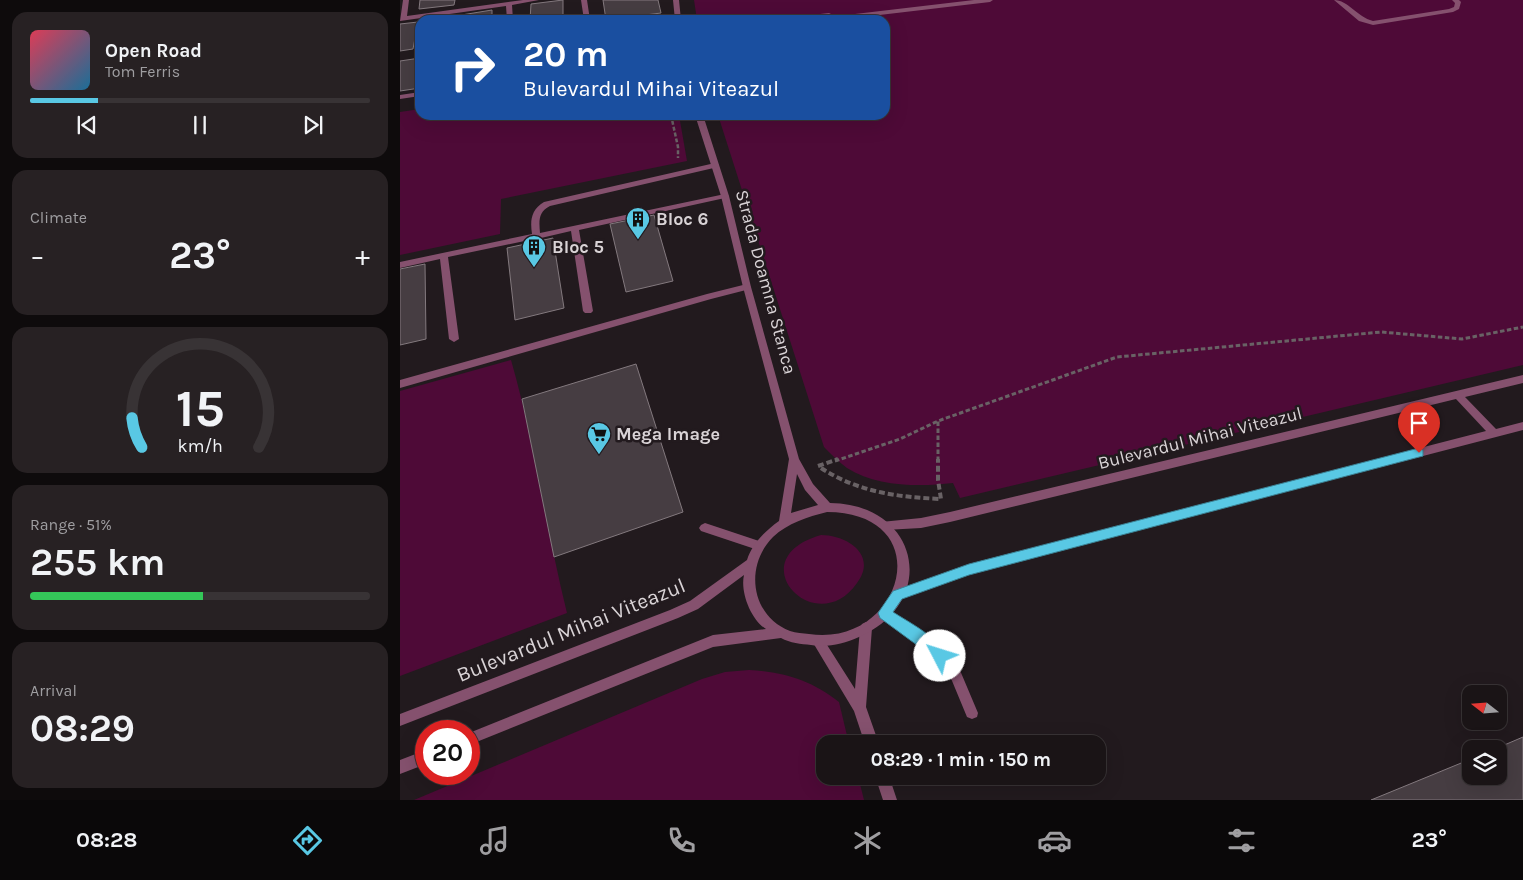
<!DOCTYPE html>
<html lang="en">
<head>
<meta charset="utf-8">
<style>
  :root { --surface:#1a1416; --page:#272123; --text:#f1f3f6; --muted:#9f9ea1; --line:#383335; --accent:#59c8e4 }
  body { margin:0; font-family:Karla,sans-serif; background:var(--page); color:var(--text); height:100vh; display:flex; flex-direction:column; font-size:19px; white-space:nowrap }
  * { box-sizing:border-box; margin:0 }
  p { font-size:16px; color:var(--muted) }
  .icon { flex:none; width:28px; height:28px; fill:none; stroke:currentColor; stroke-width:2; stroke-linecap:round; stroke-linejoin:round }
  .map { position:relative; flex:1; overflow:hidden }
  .panel { display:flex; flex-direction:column; gap:12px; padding:12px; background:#0e0b0c; width:400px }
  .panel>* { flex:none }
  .top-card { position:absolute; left:15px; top:15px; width:475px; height:105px; border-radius:15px; box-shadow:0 5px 20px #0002,0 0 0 1px var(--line); background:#1a4fa0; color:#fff; overflow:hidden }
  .needle { width:32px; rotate:287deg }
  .controls { position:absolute; left:1062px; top:685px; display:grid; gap:10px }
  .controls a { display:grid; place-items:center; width:45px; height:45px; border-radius:10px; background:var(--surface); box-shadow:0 5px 20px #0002,0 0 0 1px var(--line); font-size:25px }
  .speed { position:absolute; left:15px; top:720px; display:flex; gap:10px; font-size:25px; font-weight:700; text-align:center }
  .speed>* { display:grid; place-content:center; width:65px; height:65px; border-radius:50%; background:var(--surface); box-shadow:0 5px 20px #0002,0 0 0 1px var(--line); line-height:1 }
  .speed .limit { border:8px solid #d22; background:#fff; color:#111 }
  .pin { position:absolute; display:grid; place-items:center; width:42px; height:42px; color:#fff; margin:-51px -21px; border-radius:50% 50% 50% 0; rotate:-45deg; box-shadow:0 0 5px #0007 }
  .pin .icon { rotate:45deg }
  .me { position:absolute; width:55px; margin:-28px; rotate:310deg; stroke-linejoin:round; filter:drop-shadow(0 0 4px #0008) }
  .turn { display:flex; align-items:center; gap:18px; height:105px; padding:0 25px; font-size:22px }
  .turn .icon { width:65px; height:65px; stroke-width:2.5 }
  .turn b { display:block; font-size:35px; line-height:42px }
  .big { font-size:38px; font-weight:700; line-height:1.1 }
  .panel .card { flex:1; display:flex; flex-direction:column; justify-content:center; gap:8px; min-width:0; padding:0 18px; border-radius:15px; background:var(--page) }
  .panel .dial { align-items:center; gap:0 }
  .dial svg { height:130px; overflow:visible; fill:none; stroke:var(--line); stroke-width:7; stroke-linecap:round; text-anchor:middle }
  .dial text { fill:var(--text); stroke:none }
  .song { display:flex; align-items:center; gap:15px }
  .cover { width:60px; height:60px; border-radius:8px; background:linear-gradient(135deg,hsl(350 70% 55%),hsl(200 70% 35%)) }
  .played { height:5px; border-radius:2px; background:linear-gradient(90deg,var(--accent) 20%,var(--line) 20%) }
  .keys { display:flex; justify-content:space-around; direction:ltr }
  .heat { display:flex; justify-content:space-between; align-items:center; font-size:28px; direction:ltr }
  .charge { height:8px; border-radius:4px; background:linear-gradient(90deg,#34c759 51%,var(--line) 0) }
  .trip { position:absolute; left:416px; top:735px; width:290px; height:50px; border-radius:15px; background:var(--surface); box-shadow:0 5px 20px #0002,0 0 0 1px var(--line); font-weight:700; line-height:50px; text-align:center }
  .dock { display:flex; height:80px; justify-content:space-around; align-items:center; background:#0a0809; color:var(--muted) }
  .dock .icon { width:35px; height:35px }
  .dock .current { color:var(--accent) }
  .dock b { font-size:22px; color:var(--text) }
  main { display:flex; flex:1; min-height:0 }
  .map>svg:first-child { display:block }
  .green { fill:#4e0a37 }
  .building { fill:#463d42; stroke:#83797e }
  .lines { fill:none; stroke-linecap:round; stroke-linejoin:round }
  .path-far2 { stroke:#696265; stroke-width:2.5; stroke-dasharray:4 2; stroke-linecap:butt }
  .path-far1 { stroke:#696265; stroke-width:3; stroke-dasharray:4.5 2.5; stroke-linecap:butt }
  .path { stroke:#696265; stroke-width:4; stroke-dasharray:6 3; stroke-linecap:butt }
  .service { fill:#85516e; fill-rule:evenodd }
  .minor { fill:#85516e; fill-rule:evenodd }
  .tertiary { fill:#85516e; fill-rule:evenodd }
  .route { fill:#59c8e4; stroke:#3a8294 }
  .labels { text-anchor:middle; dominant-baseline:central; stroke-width:5; stroke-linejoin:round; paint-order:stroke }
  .poi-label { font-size:18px; font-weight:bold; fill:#d9d3d6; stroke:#221a1e; text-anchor:start }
  .street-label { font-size:18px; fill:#d9d3d6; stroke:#221a1e }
  .near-street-label { font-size:21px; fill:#d9d3d6; stroke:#221a1e }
</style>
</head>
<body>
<main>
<section class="panel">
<div class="card">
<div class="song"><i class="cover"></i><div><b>Open Road</b><p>Tom Ferris</p></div></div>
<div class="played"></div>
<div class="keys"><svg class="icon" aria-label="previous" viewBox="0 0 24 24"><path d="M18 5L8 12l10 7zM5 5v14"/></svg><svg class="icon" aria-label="pause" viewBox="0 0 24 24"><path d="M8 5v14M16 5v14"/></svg><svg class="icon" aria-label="next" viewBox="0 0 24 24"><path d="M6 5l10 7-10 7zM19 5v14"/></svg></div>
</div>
<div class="card"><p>Climate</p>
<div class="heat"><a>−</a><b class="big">23°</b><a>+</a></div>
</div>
<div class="card dial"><svg viewBox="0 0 100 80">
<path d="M14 69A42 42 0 1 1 86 69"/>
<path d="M14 69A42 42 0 0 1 8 51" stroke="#59c8e4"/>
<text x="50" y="56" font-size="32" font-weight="700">15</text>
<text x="50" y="72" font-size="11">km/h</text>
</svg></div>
<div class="card"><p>Range · 51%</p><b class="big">255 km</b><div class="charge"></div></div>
<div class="card"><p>Arrival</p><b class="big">08:29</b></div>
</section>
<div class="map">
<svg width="1123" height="800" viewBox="0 0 1123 800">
  <rect width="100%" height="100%" fill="#221a1e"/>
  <path class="green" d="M294,0h829v365l-563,133 -7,-15c-33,4 -76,4 -106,-15 -8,-6 -16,-14 -23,-21l-106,-332h167v-95h-188z
    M20,109v6h259l8,46 -186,38 -1,35 -100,21v-143z
    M111,360c24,83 35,169 56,253l-167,63v-285z
    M421,535c26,0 57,20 36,48 -41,59 -120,-24 -36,-48z
    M349,670c35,2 62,10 90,32l10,42h-24v32h33l6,24h-450l288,-121 23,-7z"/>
  <path class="building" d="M20,0h35l-1,5 -35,4z
    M163,0v20h-33l1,-16z
    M203,0h55l3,13 -55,7z
    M92,10v10h-43v-3z
    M18,22l-5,27 -13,2v-27z
    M20,58v30l-20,3v-30z
    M254,215l19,66 -47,11 -16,-68z
    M153,238l11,70 -49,12 -8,-72z
    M25,264l1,75 -26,6v-76z
    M236,364l47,148 -129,45 -32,-158z
    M1123,737v63h-152l100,-41v17h28v-27h-4z"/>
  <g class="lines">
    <path class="path-far2" d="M271,115l7,32v11"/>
    <path class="path-far1" d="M435,461l65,-22 38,-18 179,-64 264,-25 81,7 61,-12
      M538,461v-40"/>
    <path class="path" d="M418,466l20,-7
      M421,468c37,24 76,29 120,31l-3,-19v-21"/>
    <path class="service" d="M3,0h6l-2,16 116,-16h16l-27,5 1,15h-6l-1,-14 -106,15z
      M181,0h6l3,20h-6z
      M574,0h19l-3,2 -153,18h-19l3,-2z
      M934,0c14,0 23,17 39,21l76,-12 5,-2 1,-4 -3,-3h7l2,2 -2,7 -6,3 -80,13 -14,-4z
      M429,13l2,1v2l-29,4h-20l3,-2z
      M315,163l4,2 -1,2 -168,39c-12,6 -11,15 -10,27l185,-39 4,2 -4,2 -146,32 14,81 -2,2h-6l-2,-2 -12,-80 -30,7 -4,3 -3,-2 -86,18 11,82 -5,3 -5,-3 -9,-80 -40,9v-6l132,-28c-2,-14 -1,-24 12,-32z
      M347,284l4,3 -1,2 -39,10 -311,89v-8l307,-86z
      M305,523l57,19 2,3 -2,3 -4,2 -57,-19 -2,-3 2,-3z
      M485,608l49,34 25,26 19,45 -1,4 -5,2 -5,-2 -17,-41 -24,-26 -45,-33 -2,-4 2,-4z"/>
    <path class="minor" d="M20,92v4l-20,3v-4z
      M1123,375v8l-58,14 31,32 27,-7v8l-554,144 -71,26 -4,-1 -2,-4 2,-4 75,-27 517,-133 -30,-32 -506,123 -29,6 -36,2 -4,-2 -2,-3 2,-3 40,-4 29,-6z
      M466,622l4,2 2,4 -6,79 13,37h-14l-11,-33 -42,-70 2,-4 4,-2 4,2 33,52 5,-61 2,-4z
      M475,776h14l8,24h-14z"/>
    <path class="tertiary" d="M273,0h6l2,20h-6z
      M295,115h8l26,81 22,91 48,172 14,25 17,19c89,1 110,98 29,134 -16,7 -32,11 -48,8 -10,-1 -21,-2 -30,-7l-68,9 -244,98v-12l244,-98 53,-6c-15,-9 -26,-37 -22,-54l-46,34 -20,9 -278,108v-12l270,-104 20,-9 57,-41c5,-16 18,-29 32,-39l10,-62 -46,-172 -22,-91zM397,474l8,16 13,15 -27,8zM427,512c114,1 76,136 -18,122 -6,-1 -13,-1 -19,-3 -39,-15 -46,-65 -17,-94 15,-14 34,-20 54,-25z
      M26,750v14l-26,10v-14z"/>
  </g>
  <path class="route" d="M1019,448l4,2v6l-454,119 -67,24 -9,13c17,11 45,25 54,44l-2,4 -5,2 -60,-44 -2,-5 15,-22 76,-27z"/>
  <defs>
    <g id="building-pin" transform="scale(1.25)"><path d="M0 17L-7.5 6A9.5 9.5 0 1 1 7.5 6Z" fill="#59c8e4" stroke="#221a1e"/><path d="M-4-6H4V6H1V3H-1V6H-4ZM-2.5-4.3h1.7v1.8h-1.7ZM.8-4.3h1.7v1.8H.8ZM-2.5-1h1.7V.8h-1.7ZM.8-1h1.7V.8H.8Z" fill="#111"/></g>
    <g id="supermarket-pin" transform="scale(1.25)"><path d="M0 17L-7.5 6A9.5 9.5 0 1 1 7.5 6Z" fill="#59c8e4" stroke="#221a1e"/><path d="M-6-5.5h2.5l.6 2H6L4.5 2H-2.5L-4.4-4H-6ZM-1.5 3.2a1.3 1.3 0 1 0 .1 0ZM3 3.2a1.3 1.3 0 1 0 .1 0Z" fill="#111"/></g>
  </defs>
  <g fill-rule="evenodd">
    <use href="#building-pin" x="238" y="219"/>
    <use href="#building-pin" x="134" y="247"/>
    <use href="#supermarket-pin" x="199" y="434"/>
  </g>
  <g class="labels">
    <g class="poi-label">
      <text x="256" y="219">Bloc 6</text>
      <text x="152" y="247">Bloc 5</text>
      <text x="216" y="434">Mega Image</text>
    </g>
    <g class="street-label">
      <text transform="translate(366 282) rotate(75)">Strada Doamna Stanca</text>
      <text transform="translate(800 438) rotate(-14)">Bulevardul Mihai Viteazul</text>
    </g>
    <g class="near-street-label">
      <text transform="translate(171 630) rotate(-22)">Bulevardul Mihai Viteazul</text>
    </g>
  </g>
</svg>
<div class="controls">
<a><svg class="needle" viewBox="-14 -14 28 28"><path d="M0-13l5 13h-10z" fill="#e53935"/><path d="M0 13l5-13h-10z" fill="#9f9ea1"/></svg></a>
<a><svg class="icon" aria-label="layers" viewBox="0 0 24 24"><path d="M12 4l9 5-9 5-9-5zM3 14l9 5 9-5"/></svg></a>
</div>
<div class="speed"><div class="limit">20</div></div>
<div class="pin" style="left:1019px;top:453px;background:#d93025"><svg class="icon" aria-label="arrive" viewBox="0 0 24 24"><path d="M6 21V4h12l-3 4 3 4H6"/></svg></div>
<svg class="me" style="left:540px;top:656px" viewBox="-20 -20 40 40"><circle r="19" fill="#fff"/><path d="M0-13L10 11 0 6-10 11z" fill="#59c8e4"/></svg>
<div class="trip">08:29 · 1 min · 150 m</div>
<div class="top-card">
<div class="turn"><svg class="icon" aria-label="right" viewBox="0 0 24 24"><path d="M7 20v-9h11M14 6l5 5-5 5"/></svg><div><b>20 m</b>Bulevardul Mihai Viteazul</div></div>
</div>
</div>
</main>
<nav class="dock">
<b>08:28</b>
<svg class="icon current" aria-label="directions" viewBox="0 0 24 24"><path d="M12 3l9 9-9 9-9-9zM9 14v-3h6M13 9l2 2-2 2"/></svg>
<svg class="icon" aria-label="music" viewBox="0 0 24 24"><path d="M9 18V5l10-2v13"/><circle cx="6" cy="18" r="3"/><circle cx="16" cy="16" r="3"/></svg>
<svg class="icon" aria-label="phone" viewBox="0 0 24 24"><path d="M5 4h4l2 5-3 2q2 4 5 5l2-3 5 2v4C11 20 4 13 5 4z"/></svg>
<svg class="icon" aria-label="climate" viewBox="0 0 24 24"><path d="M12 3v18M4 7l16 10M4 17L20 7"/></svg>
<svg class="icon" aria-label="car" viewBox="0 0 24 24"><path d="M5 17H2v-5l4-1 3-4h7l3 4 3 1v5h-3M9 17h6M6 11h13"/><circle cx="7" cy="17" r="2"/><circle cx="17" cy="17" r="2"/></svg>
<svg class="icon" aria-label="filters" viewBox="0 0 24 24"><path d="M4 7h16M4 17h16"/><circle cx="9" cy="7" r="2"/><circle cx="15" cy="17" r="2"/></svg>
<b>23°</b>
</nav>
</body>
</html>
